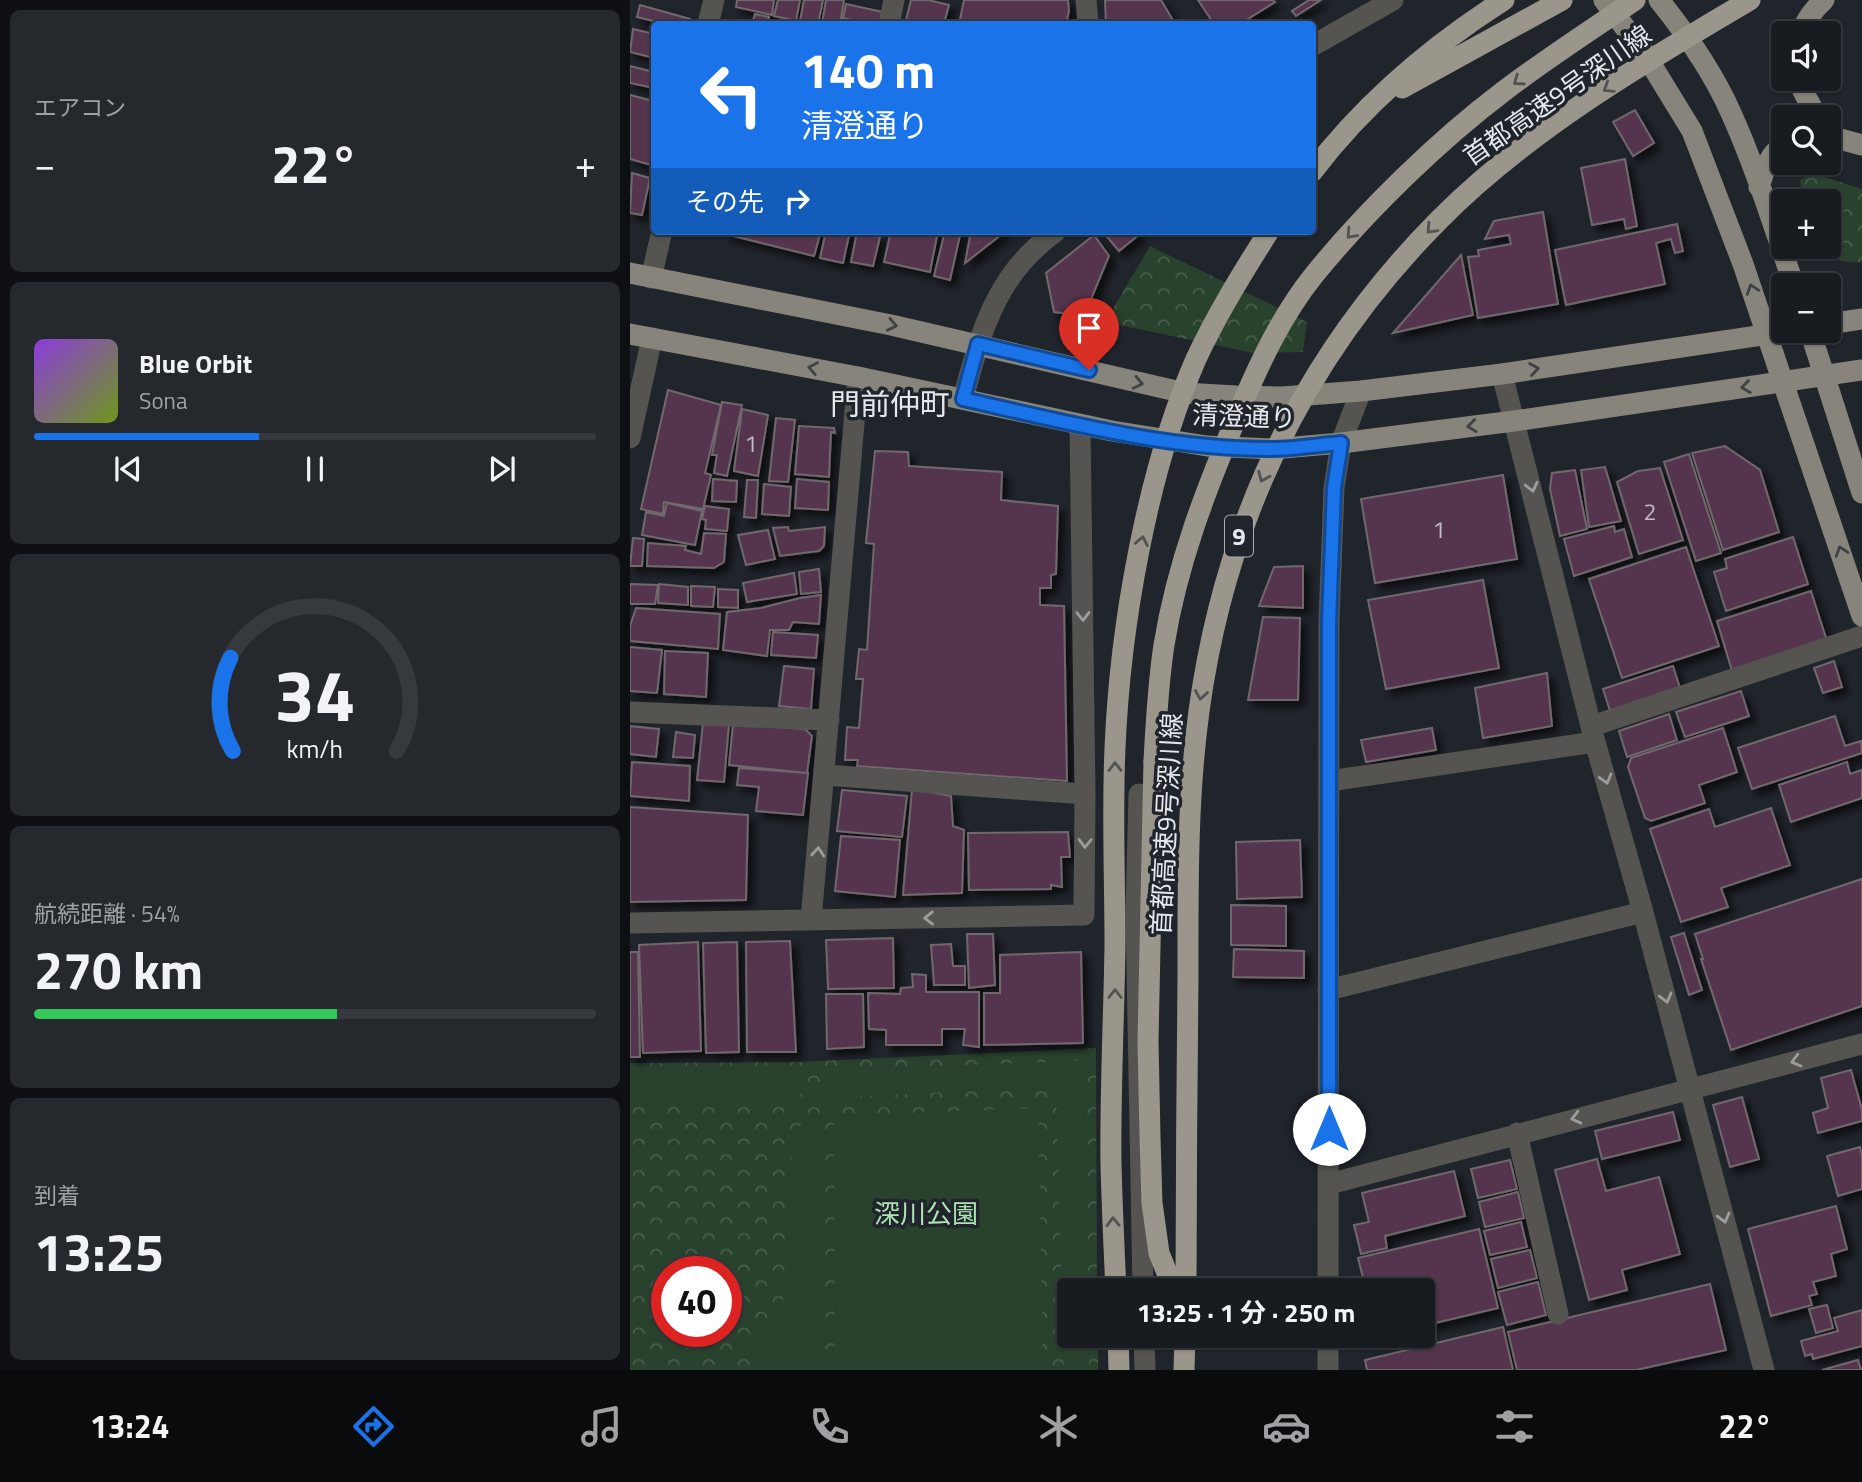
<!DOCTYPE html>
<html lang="ja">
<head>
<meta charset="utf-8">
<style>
  :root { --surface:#181b20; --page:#25282d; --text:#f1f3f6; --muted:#9fa1a5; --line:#36393e; --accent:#1a73e8 }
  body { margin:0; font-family:"Titillium Web","Noto Sans JP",sans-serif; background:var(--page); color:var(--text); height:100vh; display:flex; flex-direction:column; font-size:26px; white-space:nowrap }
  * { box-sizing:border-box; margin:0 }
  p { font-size:23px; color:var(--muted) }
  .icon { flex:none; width:38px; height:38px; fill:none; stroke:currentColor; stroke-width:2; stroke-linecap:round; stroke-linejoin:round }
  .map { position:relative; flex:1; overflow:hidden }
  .drawer { display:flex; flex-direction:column; gap:10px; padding:10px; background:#0d0f12; width:630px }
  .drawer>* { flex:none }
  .top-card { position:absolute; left:21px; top:21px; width:665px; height:214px; border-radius:7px; box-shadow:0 2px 5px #0004,0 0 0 2px var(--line); background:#1a73e8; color:#fff; overflow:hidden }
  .buttons { position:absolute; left:1141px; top:21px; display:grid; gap:14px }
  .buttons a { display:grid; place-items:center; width:70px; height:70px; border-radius:7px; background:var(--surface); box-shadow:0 2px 5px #0004,0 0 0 2px var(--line); font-size:35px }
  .speed { position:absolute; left:21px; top:1256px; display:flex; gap:14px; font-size:35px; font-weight:700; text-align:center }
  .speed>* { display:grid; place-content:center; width:91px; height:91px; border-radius:50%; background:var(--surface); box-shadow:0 2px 5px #0004,0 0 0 2px var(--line); line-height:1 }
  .speed .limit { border:10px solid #d22; background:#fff; color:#111 }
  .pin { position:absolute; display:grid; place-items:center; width:60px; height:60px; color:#fff; margin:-72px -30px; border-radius:50% 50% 50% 0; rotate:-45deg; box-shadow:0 0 7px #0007 }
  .pin .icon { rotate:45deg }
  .me { position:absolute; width:77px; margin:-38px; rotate:0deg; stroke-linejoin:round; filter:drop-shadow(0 0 5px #0008) }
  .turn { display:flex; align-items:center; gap:24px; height:147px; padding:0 35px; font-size:32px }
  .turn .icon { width:91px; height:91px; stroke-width:2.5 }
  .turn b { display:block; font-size:49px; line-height:60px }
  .then { display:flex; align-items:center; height:66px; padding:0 35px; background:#0003; gap:14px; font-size:26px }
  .big { font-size:52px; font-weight:700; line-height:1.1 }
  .drawer .card { flex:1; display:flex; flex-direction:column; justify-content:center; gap:10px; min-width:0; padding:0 24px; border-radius:10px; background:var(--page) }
  .drawer .dial { align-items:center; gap:0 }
  .dial svg { height:182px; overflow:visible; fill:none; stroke:var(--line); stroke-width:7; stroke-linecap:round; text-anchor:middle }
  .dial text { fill:var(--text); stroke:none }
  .song { display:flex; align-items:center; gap:21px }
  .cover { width:84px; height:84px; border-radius:10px; background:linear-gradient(135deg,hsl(270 70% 55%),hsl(80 70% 35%)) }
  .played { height:7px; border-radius:4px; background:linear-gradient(90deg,var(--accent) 40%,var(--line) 40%) }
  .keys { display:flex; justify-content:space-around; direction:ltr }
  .heat { display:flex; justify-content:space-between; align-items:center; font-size:38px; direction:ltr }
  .charge { height:10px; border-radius:5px; background:linear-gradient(90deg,#34c759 54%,var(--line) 0) }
  .trip { position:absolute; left:427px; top:1278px; width:378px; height:70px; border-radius:7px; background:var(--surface); box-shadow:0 2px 5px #0004,0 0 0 2px var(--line); font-weight:700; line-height:70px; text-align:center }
  .tab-bar { display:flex; height:112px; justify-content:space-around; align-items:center; background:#0a0b0d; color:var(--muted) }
  .tab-bar .icon { width:49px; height:49px }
  .tab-bar .current { color:var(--accent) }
  .tab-bar b { font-size:32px; color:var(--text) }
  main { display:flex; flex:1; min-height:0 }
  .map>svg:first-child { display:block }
  .park { fill:url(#park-crowns); fill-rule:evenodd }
  .garden { fill:#29422d }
  .building { fill:#55364d; stroke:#71676e; stroke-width:2; filter:url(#shadow) }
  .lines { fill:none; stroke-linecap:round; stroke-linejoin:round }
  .minor { stroke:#555450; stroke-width:21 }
  .major { stroke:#87847b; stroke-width:21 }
  .highway { stroke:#9a968c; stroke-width:21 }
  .highway-bridge { stroke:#9a968c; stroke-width:21 }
  .oneway { stroke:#515252 }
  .oneway2 { stroke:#3f4143 }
  .oneway3 { stroke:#9c9e9e }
  .route-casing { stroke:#114b97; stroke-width:18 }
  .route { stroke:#1a73e8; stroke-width:12 }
  .labels { text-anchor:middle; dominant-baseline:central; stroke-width:7; stroke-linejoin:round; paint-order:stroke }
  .number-label { font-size:23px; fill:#c0bbc4 }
  .shield { fill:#20242b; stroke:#a9acb2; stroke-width:2 }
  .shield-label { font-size:24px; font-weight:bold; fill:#e4e7ec }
  .street-label { font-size:26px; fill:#e4e7ec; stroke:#20242b }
  .park-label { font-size:26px; fill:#ace2b2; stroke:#20242b }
  .quarter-label { font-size:30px; fill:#e4e7ec; stroke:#20242b }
</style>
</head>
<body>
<main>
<section class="drawer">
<div class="card"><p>エアコン</p>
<div class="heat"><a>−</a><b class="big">22°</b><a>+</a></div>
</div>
<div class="card">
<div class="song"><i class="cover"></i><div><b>Blue Orbit</b><p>Sona</p></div></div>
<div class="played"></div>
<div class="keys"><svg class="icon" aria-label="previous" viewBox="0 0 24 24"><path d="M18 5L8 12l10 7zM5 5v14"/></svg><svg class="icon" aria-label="pause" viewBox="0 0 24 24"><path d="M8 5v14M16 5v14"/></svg><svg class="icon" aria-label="next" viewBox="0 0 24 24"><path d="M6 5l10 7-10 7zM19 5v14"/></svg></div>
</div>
<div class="card dial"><svg viewBox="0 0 100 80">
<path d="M14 69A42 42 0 1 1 86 69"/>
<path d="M14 69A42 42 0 0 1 13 28" stroke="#1a73e8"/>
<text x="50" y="56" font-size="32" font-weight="700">34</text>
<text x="50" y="72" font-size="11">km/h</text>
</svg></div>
<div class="card"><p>航続距離 · 54%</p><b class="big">270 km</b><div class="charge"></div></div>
<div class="card"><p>到着</p><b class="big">13:25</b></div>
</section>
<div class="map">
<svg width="1232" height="1370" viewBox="0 0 1232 1370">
  <defs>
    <pattern id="park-crowns" width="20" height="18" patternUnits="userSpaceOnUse" patternTransform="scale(1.75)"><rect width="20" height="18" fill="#29422d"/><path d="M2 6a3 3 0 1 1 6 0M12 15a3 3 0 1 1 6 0" fill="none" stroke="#485d4c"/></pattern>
    <filter id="shadow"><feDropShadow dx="6" dy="6" stdDeviation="3.5" flood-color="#0009"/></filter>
  </defs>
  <rect width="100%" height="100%" fill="#20242b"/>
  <path class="park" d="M1182,173l50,16v73c-17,2 -31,-2 -42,-15h9v-46h-26l-3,-21z
    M520,246l157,76 -4,30 -50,1 -148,-31z
    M466,1048l1,242h-28v45h29v35h-468v-307l168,-1zM37,1272h59v60h-59z"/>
  <path class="garden" d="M455,1060l3,230h-19v45h19l1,35h-25l-8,-283 -232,11v-26z
    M0,1070h168l3,32 -171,4z
    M408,1108l5,262h-208l-1,-254z
    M179,1123l15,4v243h-66l3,-4 2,-13 -9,-3 1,-22 28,-23 10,-170 6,-9z"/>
  <path class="building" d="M107,0h37l-2,15 -36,-8z
    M148,0h22l-4,21 -22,-5z
    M174,0h19l-5,24 -18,-3z
    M196,0h18l-4,24h-18z
    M281,0h17l21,5 -5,19h-39z
    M334,0h104l1,11 -3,13h-107z
    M475,0h56l13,22 -4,2h-46l-2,-4 -16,3z
    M568,0h75l2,2 -35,22h-26z
    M679,0h12l-25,16 -4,-5z
    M216,4l37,8 -3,12h-17v-1l-20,-5z
    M10,5l50,14 -2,5h-23l-28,-7z
    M125,14l14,3 -2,7h-15z
    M3,29l21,5v24l-24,-6z
    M0,66l24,6v16l-24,-5z
    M0,95l24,6v48l-3,16 -21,-6z
    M1005,110l19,33 -21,13 -20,-34z
    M995,159l12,67 -11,3 -2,-10 -32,6 -11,-57z
    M2,173l18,5 -8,37 -12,-2z
    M913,212l15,92 -80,14 -10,-61 11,-1 -1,-6 33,-6 -2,-9 -24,4 9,-18z
    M1047,224l6,27 -8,2 -4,-14 -15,4 9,41 -99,21 -11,-55z
    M95,231h96l-7,25 -89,-22z
    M196,231h24l-7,32 -23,-5z
    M261,231h47l-8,41 -46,-10z
    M315,231h16l-11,49 -16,-4z
    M341,231h35l-41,32z
    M509,231l2,2 -22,18 -16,-19z
    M227,232l23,5 -7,29 -22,-4z
    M464,235l15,21 -25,60 -30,-4 -8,-39z
    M831,255l12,60 -80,18z
    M38,390l53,15 -16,68 6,2 -8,34 -39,-7 -1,12 -22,-5z
    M92,402l20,3 -15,71 -13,-3 3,-18h-5z
    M112,409l26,6 -10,61 -24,-5z
    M146,418l19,2 -7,62 -19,-1z
    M169,426l35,2 1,5 -4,-1 -2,45 -34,-3z
    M1095,446l35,24 19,62 -56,18 -31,-97z
    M245,451l33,1 1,14 93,6 -1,28 57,6 -2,68 -5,1v13h-11v17l24,1 3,175 -210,-15 1,-6h-13l2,-33 12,1 4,-49h-7l3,-30 8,1 7,-106 -8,-1z
    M1059,454l32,99 -25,8 -32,-99z
    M975,467l16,54 -32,6 -8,-57z
    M1030,468l23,72 -44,14 -22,-72 21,-11z
    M945,470l12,59 -27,7 -10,-47 2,-16z
    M873,475l14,84 -142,24 -14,-84z
    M83,479l24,2 -1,21 -24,-1z
    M167,479l32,3 -1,28 -33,-2z
    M117,480h11l-2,38 -12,-1z
    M134,484l27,3 -2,29 -27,-2z
    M37,503l35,8 -7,34 -53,-10 4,-23 18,4z
    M75,506l24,3 -2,22 -22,-2 1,-9 -4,-1z
    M984,526l1,6 9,-3 8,28 -58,19 -10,-37z
    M158,527l1,4 36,-4 -1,19 -5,5 -39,5 -7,-28z
    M138,530l7,29 -29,6 -8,-30z
    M74,533l22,1 -2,28 -10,6 -67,-2 1,-23 38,3 -1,4 16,4z
    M1163,537l15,47 -82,27 -12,-39 13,-4 -2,-9z
    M3,538l11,1 -2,27h-12z
    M1056,547l33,99 -97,32 -33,-99z
    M673,566v42l-44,-2 15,-39z
    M189,569l2,23 -20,2 -2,-22z
    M164,573l3,21 -50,8 -4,-19z
    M853,580l16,88 -113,21 -18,-89z
    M0,584l28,1 -3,19h-25z
    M29,584l29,3v18l-30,-2z
    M61,586l24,1 -2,20 -22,-1z
    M88,589l20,1v18l-20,-1z
    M1181,591l16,50 -95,30 -15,-50z
    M191,595l-2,29 -26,-2 -4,8h-19l-3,26 -44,-6 4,-38 34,-4 39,-10z
    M6,608l84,6 -2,35 -88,-8v-15z
    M633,617l37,1 -2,82h-50z
    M143,632l45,3 -2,23 -45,-3z
    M0,647l32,3 -5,43 -27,-2z
    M35,651l43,2 -2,44 -42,-3z
    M1204,661l8,26 -19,6 -9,-25z
    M154,666l30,3 -3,40 -32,-3z
    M1043,666l7,22 -70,23 -7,-22z
    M917,673l5,53 -69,12 -8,-50z
    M1111,691l8,25 -64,21 -9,-25z
    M1039,714l8,26 -50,17 -8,-26z
    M1205,716l10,30 16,-5 1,12 -110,36 -14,-41z
    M73,723l26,1 -5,58 -27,-2z
    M103,724l72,5 7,7 -5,37 -78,-8z
    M0,726l29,3 -3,28 -26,-3z
    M802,728l4,22 -70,12 -5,-22z
    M1093,728l14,44 -38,13 6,18 -54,18 -6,-3 -17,-51 3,-9z
    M46,732l19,3 -2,23 -20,-1z
    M2,762l58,4 -1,35 -59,-5z
    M1217,762l3,12 12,-4v28l-71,24 -12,-37z
    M109,768l69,5 -5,42 -47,-4 3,-24 -22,-2z
    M282,789l39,7 2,30 11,4 -2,63 -59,2z
    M212,790l65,6 -5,41 -65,-6z
    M0,807l118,8 -2,85 -116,2z
    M1141,808l19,57 -69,23 7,19 -47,15 -31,-93 59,-20 6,18z
    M438,832l2,25h-9l1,30 -11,-2v4l-82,1 -1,-57z
    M211,836l59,4 -5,57 -60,-6z
    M670,840l2,57 -65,2 -1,-57z
    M1232,879v127l-131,44 -30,-91h2l-8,-25z
    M601,905l55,1v40l-55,-1z
    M1054,933l18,57 -13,5 -18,-58z
    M337,934h26l2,51 -26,3z
    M263,938l1,50 -66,1 -2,-49z
    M160,941l6,111h-49l-1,-110z
    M68,942l3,109 -58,2 -4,-108z
    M107,942l2,110 -33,1 -3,-110z
    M321,944l2,22h12v19h-31l-3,-40z
    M604,949l70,2v27l-71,-1z
    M0,952h8l2,105h-10z
    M451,952l2,91 -99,2v-52h16v-38z
    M282,974l14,1v17h53v55l-16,-2 2,-16h-23v16h-56v-15l-17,-1 -1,-36 32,1 1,-6 12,-1z
    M196,994h37l1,53 -37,2z
    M1221,1070l11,40v11l-44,12 -5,-20 15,-5 -7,-30z
    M1112,1097l17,62 -29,8 -17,-62z
    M1043,1112l7,28 -78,19 -7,-28z
    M1230,1147l2,9v33l-24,7 -11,-40z
    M967,1159l9,32 53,-14 21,77 -58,16 5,20 -38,10 -34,-130z
    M880,1160l7,29 -39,9 -7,-29z
    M824,1171l11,45 -80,20 2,12 -26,6 -7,-29 15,-3 -7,-29z
    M888,1192l6,26 -39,9 -6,-25z
    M1206,1206l11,43 -16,5 5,22 -23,6 4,12 -8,2 3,9 -41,11 -23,-87z
    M891,1222l6,25 -37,8 -6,-24z
    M849,1229l19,79 -75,18v-36h-57l-8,-32z
    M900,1250l7,28 -39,10 -7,-29z
    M908,1282l8,33 -39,10 -9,-33z
    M1080,1284l16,66 -90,20h-119l-9,-38z
    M1197,1305l6,23 -17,5 -7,-24z
    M1232,1310v36l-49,13 -1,-5 -7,2 -4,-15 37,-10 -4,-13z
    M873,1327l10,43h-146l-2,-10z
    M1228,1360l3,10h-39z"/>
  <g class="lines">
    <path class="minor" d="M456,0l2,24
      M78,24l6,-24
      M259,24l5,-24
      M682,46l81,-46
      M21,278l11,-47
      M872,374l93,368 48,170 121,458
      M333,399c13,-49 26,-101 61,-139 9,-11 21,-20 32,-29
      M0,438l22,-100
      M0,712l199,8
      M962,726l270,-90
      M195,775l260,19
      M699,781l266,-39
      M509,794l-3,118 7,378
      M181,920l47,-543
      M0,923l454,-8 1,-121 -5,-369
      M698,990l315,-78
      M887,1133l41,181
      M699,1184l533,-140
      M698,1290l1,-668 5,-134 7,-45 20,-52
      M514,1335l1,35
      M698,1370v-35"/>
    <path class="major" d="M974,0l39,51 49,80 51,133 119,352
      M1029,0c28,35 54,72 72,113 25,55 43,115 63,172
      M1171,33c5,-14 12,-23 23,-33
      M1170,79l3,12 14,26
      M1199,136l33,9
      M1129,187c6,-18 9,-31 24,-42
      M0,273l261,52 294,68 51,3 46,1 79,-6 141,-17 288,-43
      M1199,324l33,-5
      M1180,331l52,162
      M0,334l228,43 254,54 95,15 65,3 69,-6 173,-22 348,-51"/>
    <path class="highway" d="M772,88l160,-88
      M682,172c52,-68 120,-126 192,-172
      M524,761l-6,280 2,96 2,66 7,50 15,37
      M488,1335l1,35
      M554,1370l1,-35"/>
    <path class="highway-bridge" d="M524,761c2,-38 4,-77 10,-116 13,-81 42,-156 74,-231 20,-48 43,-98 76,-139 52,-64 125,-135 190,-184 42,-32 87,-61 131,-91
      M486,1290c-2,-42 -4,-84 -5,-126 -1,-73 3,-146 4,-219 0,-65 -3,-131 0,-197 5,-121 32,-277 81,-389 21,-45 47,-87 73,-128
      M556,1290c0,-104 1,-209 2,-313 0,-89 -1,-178 11,-266 26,-190 105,-355 240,-491 88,-89 204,-157 311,-220"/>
  </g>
  <defs><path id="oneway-chevron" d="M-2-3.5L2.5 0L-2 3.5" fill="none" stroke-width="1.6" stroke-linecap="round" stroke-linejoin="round" transform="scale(1.75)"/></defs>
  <g class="oneway">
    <use href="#oneway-chevron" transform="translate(888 81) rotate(145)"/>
    <use href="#oneway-chevron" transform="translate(978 88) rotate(148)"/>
    <use href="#oneway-chevron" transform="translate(801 229) rotate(133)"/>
    <use href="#oneway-chevron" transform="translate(721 234) rotate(133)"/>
    <use href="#oneway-chevron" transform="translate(633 477) rotate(113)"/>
    <use href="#oneway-chevron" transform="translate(512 541) rotate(-79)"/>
    <use href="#oneway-chevron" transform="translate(571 695) rotate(99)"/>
    <use href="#oneway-chevron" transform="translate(485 767) rotate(-90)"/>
    <use href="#oneway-chevron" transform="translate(485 994) rotate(-90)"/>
    <use href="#oneway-chevron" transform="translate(483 1222) rotate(-92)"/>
  </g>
  <g class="oneway2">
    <use href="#oneway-chevron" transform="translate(1122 289) rotate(-109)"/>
    <use href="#oneway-chevron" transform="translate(262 325) rotate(12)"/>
    <use href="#oneway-chevron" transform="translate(183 368) rotate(-169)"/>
    <use href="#oneway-chevron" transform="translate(904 369) rotate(-9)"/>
    <use href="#oneway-chevron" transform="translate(508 383) rotate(13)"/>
    <use href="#oneway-chevron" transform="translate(1116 387) rotate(172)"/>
    <use href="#oneway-chevron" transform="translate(842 426) rotate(173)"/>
    <use href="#oneway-chevron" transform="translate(1211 551) rotate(-108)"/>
  </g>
  <g class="oneway3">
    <use href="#oneway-chevron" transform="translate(902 487) rotate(76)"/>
    <use href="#oneway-chevron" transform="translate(453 616) rotate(89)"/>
    <use href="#oneway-chevron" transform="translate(976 779) rotate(74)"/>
    <use href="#oneway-chevron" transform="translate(455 843) rotate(91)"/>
    <use href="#oneway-chevron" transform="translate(188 852) rotate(-85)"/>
    <use href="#oneway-chevron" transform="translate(299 918) rotate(179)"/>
    <use href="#oneway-chevron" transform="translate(1036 998) rotate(75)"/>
    <use href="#oneway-chevron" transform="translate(1166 1061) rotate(165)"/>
    <use href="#oneway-chevron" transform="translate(946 1118) rotate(166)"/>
    <use href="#oneway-chevron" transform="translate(1094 1218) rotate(75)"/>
  </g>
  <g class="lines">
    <g class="route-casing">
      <path id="route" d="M459,370l-111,-26 -15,55c101,23 204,50 308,50 23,0 47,-4 70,-6l-7,45 -5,134v507"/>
    </g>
    <use href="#route" class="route"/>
  </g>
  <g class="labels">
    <g class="number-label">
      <text x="121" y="443">1</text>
      <text x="1020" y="511">2</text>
      <text x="809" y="529">1</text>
    </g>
    <rect class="shield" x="595" y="515.5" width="28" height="41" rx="5"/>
    <g class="shield-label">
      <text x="609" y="536">9</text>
    </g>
    <g class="street-label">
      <text transform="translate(927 95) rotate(-35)">首都高速9号深川線</text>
      <text transform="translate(614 416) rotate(2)">清澄通り</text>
      <text transform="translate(536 824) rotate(-87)">首都高速9号深川線</text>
    </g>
    <g class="park-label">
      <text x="296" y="1213">深川公園</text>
    </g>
    <g class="quarter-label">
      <text x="260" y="404">門前仲町</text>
    </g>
  </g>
</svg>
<div class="buttons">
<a><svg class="icon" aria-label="sound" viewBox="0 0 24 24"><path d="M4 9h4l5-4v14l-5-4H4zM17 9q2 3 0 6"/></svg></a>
<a><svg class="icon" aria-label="search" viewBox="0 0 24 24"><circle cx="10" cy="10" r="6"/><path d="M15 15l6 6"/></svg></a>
<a>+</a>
<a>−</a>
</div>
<div class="speed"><div class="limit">40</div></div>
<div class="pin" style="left:459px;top:370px;background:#d93025"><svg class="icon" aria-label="arrive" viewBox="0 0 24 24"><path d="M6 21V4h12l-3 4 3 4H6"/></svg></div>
<svg class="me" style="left:699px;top:1129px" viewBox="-20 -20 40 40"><circle r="19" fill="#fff"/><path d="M0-13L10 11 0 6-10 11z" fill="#1a73e8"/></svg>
<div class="trip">13:25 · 1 分 · 250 m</div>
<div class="top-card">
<div class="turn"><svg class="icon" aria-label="left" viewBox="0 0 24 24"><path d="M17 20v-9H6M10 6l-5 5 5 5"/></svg><div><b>140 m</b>清澄通り</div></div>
<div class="then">その先<svg class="icon" aria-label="right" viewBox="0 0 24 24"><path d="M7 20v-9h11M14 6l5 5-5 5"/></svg></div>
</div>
</div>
</main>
<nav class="tab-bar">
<b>13:24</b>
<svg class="icon current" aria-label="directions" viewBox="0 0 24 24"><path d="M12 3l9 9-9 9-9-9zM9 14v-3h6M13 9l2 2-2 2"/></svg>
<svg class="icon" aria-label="music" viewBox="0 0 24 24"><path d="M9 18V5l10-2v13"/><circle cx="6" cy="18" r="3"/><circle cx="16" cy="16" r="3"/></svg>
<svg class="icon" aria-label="phone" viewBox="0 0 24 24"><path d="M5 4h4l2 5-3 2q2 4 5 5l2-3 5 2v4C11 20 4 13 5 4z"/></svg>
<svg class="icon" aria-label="climate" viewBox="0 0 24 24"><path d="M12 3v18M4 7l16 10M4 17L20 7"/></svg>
<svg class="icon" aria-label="car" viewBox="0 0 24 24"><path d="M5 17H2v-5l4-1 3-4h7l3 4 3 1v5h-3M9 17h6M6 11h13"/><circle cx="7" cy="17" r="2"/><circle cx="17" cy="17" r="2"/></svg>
<svg class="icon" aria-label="filters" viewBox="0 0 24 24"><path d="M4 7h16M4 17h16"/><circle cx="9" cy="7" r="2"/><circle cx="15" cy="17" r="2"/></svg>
<b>22°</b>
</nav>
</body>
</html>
